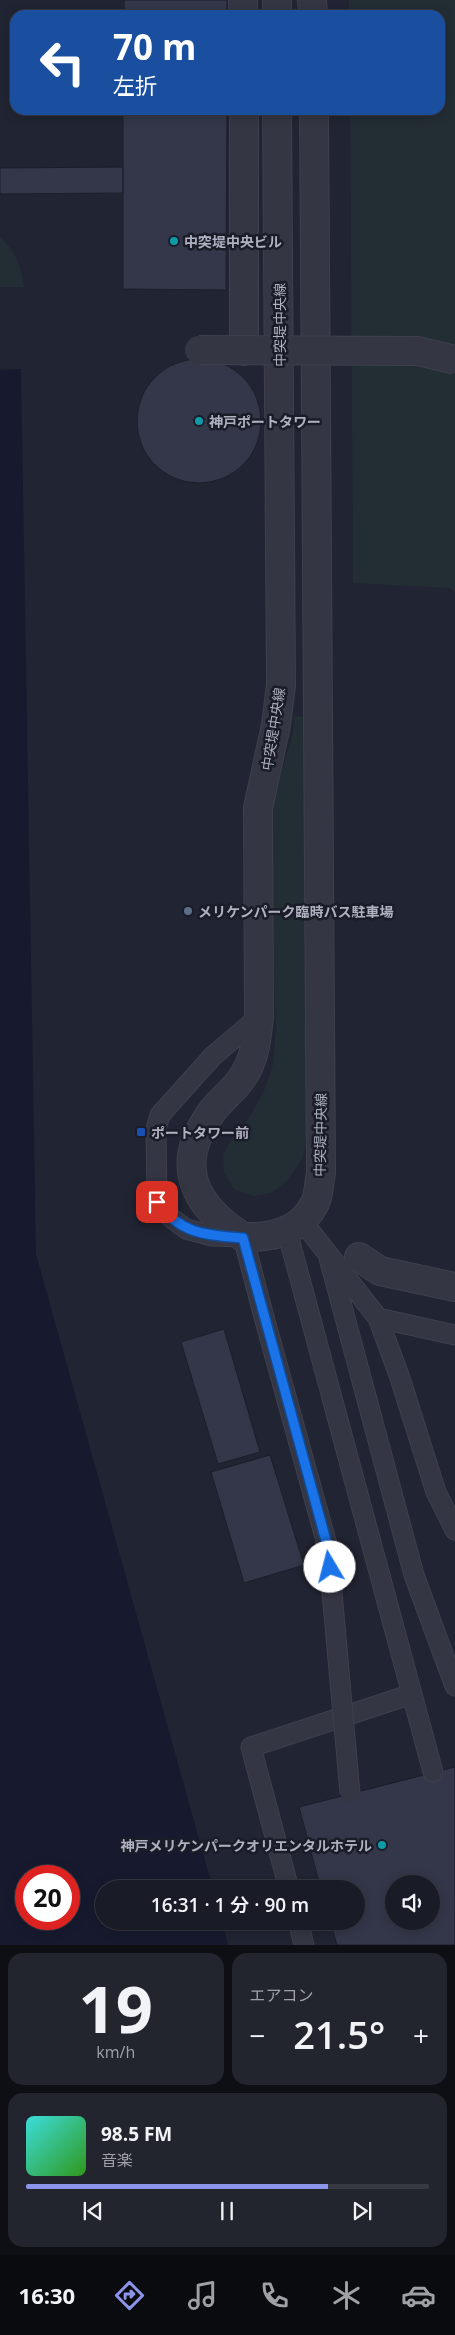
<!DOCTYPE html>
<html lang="ja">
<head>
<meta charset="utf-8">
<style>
  :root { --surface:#191b26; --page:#22242e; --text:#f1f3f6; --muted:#9fa1a7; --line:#373943; --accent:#8b95e9 }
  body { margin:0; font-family:"Open Sans","Noto Sans JP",sans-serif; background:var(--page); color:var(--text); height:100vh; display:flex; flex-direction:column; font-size:19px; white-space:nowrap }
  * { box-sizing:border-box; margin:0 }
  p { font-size:16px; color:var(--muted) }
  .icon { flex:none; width:28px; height:28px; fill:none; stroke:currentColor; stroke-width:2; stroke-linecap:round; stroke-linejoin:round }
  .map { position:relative; height:1945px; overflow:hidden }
  .drawer { display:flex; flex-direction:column; gap:8px; padding:8px; background:#0e0f15; flex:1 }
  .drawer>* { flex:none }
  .banner { position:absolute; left:10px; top:10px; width:435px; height:105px; border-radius:15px; box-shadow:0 2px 12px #0003,0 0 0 1px var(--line); background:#1a4fa0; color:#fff; overflow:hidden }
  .fabs { position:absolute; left:385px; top:1875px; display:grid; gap:10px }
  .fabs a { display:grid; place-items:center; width:55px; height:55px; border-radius:50%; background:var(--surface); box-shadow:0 2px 12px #0003,0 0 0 1px var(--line); font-size:25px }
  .speed { position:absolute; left:15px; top:1865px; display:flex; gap:10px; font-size:25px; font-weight:700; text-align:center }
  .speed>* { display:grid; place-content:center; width:65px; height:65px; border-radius:50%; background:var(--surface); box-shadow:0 2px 12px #0003,0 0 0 1px var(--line); line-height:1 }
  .speed .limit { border:8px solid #d22; background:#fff; color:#111 }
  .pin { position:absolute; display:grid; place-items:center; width:42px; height:42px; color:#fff; margin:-21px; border-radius:10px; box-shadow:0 2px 8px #0006 }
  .me { position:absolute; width:55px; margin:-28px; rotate:352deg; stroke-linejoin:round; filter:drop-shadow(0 0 4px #0008) }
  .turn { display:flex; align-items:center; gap:18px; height:105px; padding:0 20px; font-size:22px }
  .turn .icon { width:65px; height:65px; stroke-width:2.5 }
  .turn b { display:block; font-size:35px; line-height:42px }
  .big { font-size:38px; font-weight:600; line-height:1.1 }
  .drawer .tile { flex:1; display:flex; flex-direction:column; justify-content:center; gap:8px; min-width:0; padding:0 18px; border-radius:15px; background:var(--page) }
  .drawer .dial { align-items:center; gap:0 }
  .dial b { font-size:65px; line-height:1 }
  .song { display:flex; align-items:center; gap:15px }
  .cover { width:60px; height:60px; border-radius:8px; background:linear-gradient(135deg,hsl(180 70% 55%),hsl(110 70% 35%)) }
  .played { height:5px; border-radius:2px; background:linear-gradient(90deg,var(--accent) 75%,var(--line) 75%) }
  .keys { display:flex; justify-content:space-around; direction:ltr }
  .heat { display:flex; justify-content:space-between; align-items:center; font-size:28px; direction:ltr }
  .drawer .tiles { flex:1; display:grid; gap:8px; grid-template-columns:1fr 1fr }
  .tile:last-child { grid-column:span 2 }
  .trip { position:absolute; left:95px; top:1880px; width:270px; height:50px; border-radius:25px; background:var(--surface); box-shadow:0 2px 12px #0003,0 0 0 1px var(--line); font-weight:600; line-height:50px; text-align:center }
  .tabs { display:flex; height:80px; justify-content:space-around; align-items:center; background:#0a0b0f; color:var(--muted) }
  .tabs .icon { width:35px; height:35px }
  .tabs .active { color:var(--accent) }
  .tabs b { font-size:22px; color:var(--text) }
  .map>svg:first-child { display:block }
  .green { fill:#232d34 }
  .water { fill:#171a2e; fill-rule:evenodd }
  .building { fill:#343749; stroke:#1c1e2a; fill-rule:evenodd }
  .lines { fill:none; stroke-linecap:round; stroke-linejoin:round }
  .service-casing { stroke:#3e404d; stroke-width:21 }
  .pedestrian-casing { stroke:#3e404d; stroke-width:30 }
  .minor-casing { stroke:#3e404d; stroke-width:30 }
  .tertiary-casing { stroke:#3e404d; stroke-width:30 }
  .service { stroke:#343643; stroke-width:19 }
  .pedestrian { stroke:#343643; stroke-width:28 }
  .minor { stroke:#343643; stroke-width:28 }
  .tertiary { stroke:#343643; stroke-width:28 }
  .service-bridge-casing { stroke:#3e404d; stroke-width:21; stroke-linecap:butt }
  .pedestrian-bridge-casing { stroke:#3e404d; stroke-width:30; stroke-linecap:butt }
  .service-bridge { stroke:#343643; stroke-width:19 }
  .pedestrian-bridge { stroke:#343643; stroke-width:28 }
  .route-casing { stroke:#114b97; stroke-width:12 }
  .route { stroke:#1a73e8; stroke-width:9 }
  .culture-dot { fill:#0f9aa8; stroke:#1a1c28; stroke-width:2 }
  .service-dot { fill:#5c6f8a; stroke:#1a1c28; stroke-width:2 }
  .transit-dot { fill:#1a4fb4; stroke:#1a1c28; stroke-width:2 }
  .labels { text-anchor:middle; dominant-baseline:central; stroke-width:5; stroke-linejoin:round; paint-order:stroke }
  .poi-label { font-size:14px; font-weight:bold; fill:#afb0c0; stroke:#1a1c28; text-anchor:start }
  .street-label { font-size:14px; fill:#afb0c0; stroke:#1a1c28 }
</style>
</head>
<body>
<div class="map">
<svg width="455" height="1945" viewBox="0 0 455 1945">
  <rect width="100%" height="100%" fill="#212432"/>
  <path class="green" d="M349,0h106v593l-5,-5 -97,-5 -3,-473h90v-95h-91z
    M0,237c16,14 21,29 24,50h-24z
    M294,716l10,1 4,412 -5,28 -14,22 -17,14 -19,3 -19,-7 -10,-16 -1,-17 8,-16 19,-24 14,-25 9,-27 3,-37 -8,-187 4,-35 21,-72z"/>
  <path class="water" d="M21,369l15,885 177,635h-109v32h118l6,24h-228v-1575zM26,1876h43v43h-43z"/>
  <path class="building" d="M124,0h103v15h-103z
    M123,110h104l-1,180 -103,-1z
    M123,167v26l-123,1v-26z
    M137 421a62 62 0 1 1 124 0a62 62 0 1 1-124 0Z
    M224,1329l36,123 -42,12 -37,-122z
    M270,1455l34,110 -60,18 -33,-111z
    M455,1767v178h-118l-7,-24h26v-32h-35l-22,-82zM394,1884h37v37h-37z"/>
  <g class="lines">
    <g class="service-casing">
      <path id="service" d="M259,1017l-46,39 -53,59 -4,14 1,73 8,11 21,16 26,7 31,1 21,80
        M303,1222l75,96 22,60 36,114 19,38
        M287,1231l146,541
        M329,1258l85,317 41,111
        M378,1318l77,17
        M289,1889l-38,-142 161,-53
        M298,1921l6,24"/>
    </g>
    <g class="pedestrian-casing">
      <path id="pedestrian" d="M243,0v15
        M244,110v241
        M359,1257l21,14 75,16"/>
    </g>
    <g class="minor-casing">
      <path id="minor" d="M312,0l1,15
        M243,1237c29,1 58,-5 72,-34 4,-8 4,-21 6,-30l-7,-1063"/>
    </g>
    <g class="tertiary-casing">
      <path id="tertiary" d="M277,0v15
        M243,1237c-51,-33 -70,-73 -30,-127 13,-16 26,-23 36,-44 7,-16 8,-32 10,-49l-1,-209 18,-83 5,-40 -4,-575"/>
    </g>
    <use href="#service" class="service"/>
    <use href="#pedestrian" class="pedestrian"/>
    <use href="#minor" class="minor"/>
    <use href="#tertiary" class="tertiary"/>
    <g class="service-bridge-casing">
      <path id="service-bridge" d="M264,1317l64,231 22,245"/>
    </g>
    <g class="pedestrian-bridge-casing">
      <path id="pedestrian-bridge" d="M199,350l219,1 37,9"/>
    </g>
    <use href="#service-bridge" class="service-bridge"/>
    <use href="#pedestrian-bridge" class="pedestrian-bridge"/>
  </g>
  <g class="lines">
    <g class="route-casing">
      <path id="route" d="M157,1202c23,32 49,33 86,36l85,310 2,19"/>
    </g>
    <use href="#route" class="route"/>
  </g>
  <g class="culture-dot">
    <circle cx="174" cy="241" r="5"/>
    <circle cx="199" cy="421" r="5"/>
    <circle cx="382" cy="1845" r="5"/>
  </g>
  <circle class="service-dot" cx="188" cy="911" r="5"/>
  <rect class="transit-dot" x="136" y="1127" width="10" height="10" rx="2.5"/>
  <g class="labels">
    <g class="poi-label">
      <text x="184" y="241">中突堤中央ビル</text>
      <text x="209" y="421">神戸ポートタワー</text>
      <text x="198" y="911">メリケンパーク臨時バス駐車場</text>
      <text x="151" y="1132">ポートタワー前</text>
      <text x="372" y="1845" text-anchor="end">神戸メリケンパークオリエンタルホテル</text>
    </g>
    <g class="street-label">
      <text transform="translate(279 325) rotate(-90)">中突堤中央線</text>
      <text transform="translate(273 729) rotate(-81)">中突堤中央線</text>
      <text transform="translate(320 1135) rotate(-89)">中突堤中央線</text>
    </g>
  </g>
</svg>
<div class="fabs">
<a><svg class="icon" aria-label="sound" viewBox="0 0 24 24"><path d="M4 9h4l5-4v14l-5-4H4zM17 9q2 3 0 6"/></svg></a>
</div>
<div class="speed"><div class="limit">20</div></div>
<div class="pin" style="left:157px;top:1202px;background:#d93025"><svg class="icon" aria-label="arrive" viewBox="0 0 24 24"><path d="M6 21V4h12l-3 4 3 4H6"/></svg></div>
<svg class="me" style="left:330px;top:1567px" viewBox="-20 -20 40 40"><circle r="19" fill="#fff"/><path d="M0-13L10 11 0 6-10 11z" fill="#1a73e8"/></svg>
<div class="trip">16:31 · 1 分 · 90 m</div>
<div class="banner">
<div class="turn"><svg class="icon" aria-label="left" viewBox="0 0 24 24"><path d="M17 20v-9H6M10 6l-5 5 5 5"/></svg><div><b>70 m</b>左折</div></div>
</div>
</div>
<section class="drawer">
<div class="tiles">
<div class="tile dial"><b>19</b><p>km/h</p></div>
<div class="tile"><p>エアコン</p>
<div class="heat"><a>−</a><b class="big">21.5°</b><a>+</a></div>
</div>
<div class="tile">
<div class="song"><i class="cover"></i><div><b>98.5 FM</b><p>音楽</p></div></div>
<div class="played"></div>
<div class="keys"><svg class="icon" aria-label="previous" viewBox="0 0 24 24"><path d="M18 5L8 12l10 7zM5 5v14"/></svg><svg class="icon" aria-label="pause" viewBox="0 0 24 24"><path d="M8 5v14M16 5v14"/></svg><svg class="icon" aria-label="next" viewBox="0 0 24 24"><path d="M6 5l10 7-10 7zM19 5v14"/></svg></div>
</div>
</div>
</section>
<nav class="tabs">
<b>16:30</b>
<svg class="icon active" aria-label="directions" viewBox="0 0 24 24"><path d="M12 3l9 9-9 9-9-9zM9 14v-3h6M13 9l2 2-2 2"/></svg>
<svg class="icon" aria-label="music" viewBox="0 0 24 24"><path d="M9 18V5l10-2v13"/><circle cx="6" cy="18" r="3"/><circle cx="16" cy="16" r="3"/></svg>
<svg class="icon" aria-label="phone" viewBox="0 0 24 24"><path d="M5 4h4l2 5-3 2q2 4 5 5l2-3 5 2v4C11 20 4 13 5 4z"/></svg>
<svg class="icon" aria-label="climate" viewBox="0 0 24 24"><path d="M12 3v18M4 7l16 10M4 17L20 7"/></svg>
<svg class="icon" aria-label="car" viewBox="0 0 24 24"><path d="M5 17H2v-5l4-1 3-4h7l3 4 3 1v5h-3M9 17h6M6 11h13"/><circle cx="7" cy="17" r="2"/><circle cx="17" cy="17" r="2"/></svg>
</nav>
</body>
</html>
